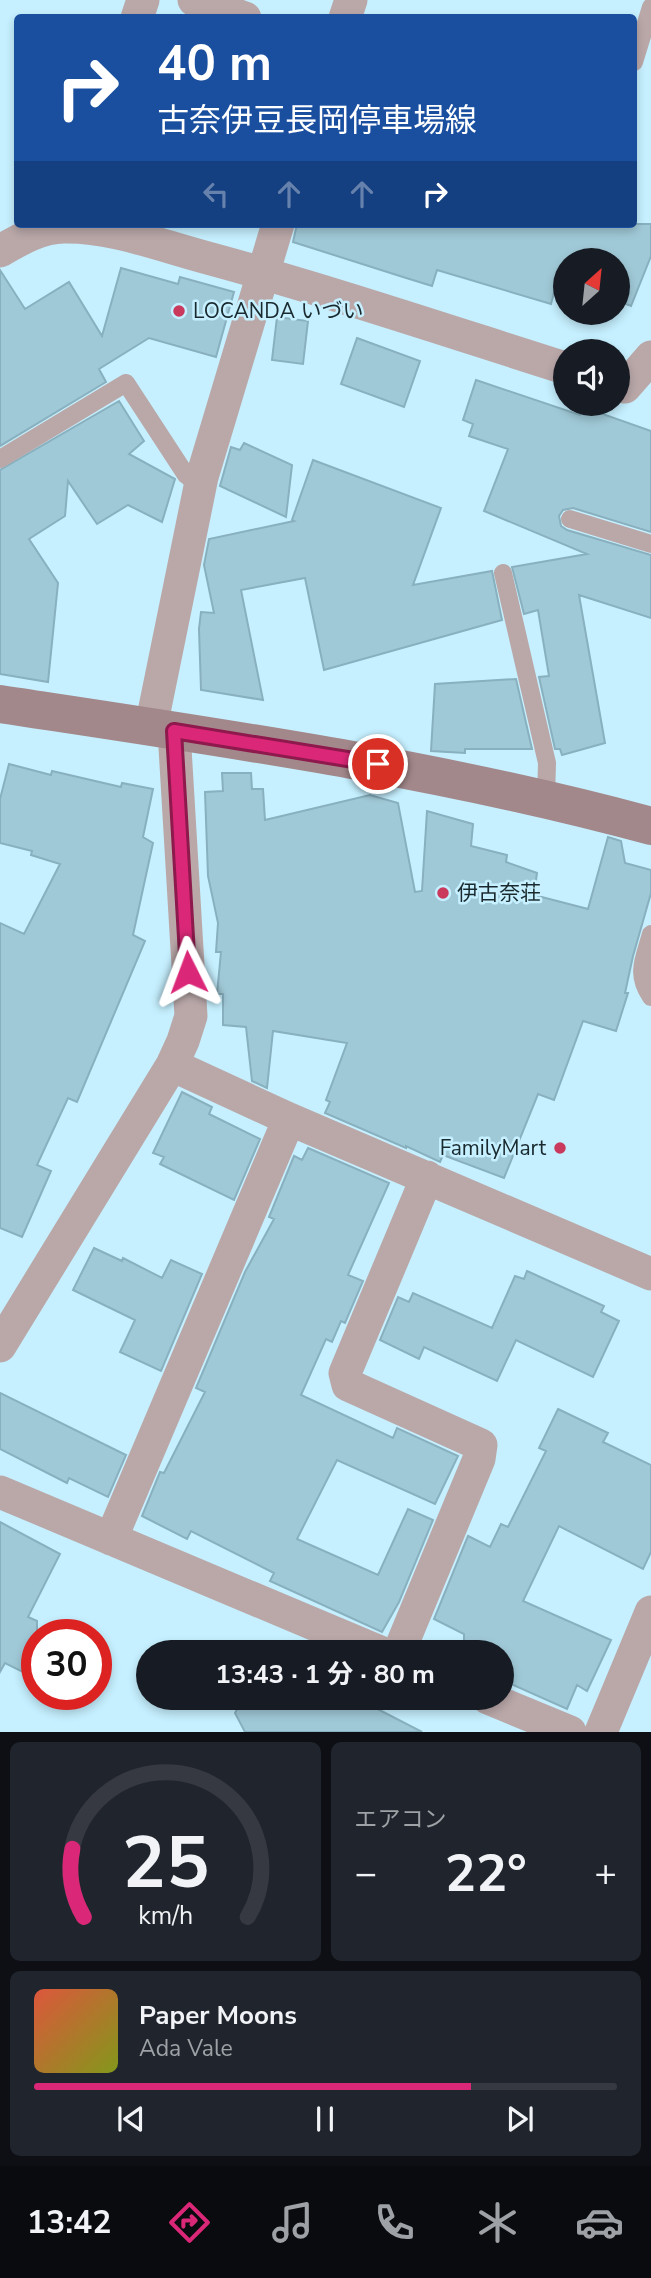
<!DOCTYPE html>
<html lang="ja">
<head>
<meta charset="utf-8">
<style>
  :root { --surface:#171b24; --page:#20242c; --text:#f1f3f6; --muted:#9ea1a6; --line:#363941; --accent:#db2777 }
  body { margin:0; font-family:"Nunito Sans","Noto Sans JP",sans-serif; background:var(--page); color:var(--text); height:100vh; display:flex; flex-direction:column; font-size:26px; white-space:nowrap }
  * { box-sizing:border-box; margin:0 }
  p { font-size:23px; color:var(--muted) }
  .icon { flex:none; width:38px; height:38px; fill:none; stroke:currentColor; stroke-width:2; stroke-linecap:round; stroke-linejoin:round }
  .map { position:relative; height:1732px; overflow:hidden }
  .panel { display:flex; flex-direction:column; gap:10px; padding:10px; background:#0d0f14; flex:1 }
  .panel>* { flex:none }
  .hud { position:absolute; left:14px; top:14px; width:623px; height:214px; border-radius:7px; box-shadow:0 4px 10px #0003; background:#1a4fa0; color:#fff; overflow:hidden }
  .needle { width:46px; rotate:27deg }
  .controls { position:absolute; left:553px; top:248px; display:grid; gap:14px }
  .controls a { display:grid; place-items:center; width:77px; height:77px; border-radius:50%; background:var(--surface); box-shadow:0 4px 10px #0003; font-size:35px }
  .speed { position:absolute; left:21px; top:1619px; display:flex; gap:14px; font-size:35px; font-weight:700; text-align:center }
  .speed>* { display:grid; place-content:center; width:91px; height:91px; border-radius:50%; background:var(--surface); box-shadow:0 4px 10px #0003; line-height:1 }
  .speed .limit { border:10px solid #d22; background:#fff; color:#111 }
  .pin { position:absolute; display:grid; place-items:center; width:60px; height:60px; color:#fff; margin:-30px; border:4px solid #fff; border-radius:50%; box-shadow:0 2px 7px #0007 }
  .me { position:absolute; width:77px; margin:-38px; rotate:357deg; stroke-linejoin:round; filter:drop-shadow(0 0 5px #0008) }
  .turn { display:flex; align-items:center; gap:24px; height:147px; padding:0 28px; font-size:32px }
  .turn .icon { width:91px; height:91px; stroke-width:2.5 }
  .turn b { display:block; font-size:49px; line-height:60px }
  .lanes { display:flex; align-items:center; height:66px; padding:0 28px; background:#0003; justify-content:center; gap:35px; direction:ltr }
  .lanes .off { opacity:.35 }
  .big { font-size:52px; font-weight:700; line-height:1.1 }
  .panel .tile { flex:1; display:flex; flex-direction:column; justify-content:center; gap:10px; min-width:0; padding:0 24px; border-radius:10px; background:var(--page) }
  .panel .dial { align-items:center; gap:0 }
  .dial svg { height:182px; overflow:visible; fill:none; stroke:var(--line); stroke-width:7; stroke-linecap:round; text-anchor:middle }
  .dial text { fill:var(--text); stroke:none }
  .song { display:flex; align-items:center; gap:21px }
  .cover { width:84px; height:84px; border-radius:10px; background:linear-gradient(135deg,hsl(10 70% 55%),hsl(70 70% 35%)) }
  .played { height:7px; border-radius:4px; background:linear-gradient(90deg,var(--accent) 75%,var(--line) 75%) }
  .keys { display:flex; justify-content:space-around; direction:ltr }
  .heat { display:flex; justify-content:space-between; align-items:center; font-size:38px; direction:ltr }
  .panel .tiles { flex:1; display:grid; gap:10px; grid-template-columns:1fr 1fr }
  .tile:last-child { grid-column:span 2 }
  .trip { position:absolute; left:136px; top:1640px; width:378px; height:70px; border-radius:35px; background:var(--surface); box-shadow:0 4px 10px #0003; font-weight:700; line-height:70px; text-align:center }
  .dock { display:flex; height:112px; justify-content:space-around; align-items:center; background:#090b0e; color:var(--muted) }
  .dock .icon { width:49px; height:49px }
  .dock .current { color:var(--accent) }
  .dock b { font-size:32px; color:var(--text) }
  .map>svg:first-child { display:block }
  .building { fill:#a0c9d7; stroke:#88b0be; stroke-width:2 }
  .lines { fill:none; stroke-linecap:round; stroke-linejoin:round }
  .lane { stroke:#baa8a9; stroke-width:18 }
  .street { stroke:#baa8a9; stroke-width:33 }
  .secondary { stroke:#a3888b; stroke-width:38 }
  .route-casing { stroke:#8e194d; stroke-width:18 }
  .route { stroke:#db2777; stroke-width:12 }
  .poi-dot { fill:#c93a5d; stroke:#c6f0ff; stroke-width:2.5 }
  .labels { text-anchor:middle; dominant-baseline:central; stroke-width:5; stroke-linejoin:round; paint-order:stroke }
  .poi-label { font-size:21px; fill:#19292e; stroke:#c6f0ff; text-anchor:start }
</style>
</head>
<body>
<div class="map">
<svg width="651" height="1732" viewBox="0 0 651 1732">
  <rect width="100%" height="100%" fill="#c6f0ff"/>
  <path class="building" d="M297,224h354v32l-20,50 -13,-5v-40h-53v32l-10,-4 -4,15 -114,-34 -5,16 -29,-9 -110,-35z
    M121,268l57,16 2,-7 54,15 -18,65 -67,-19 -50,31 7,13 -106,64v-176l25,39 44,-27 33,54z
    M277,317l31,4 -5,43 -31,-4z
    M357,338l63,23 -16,46 -63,-23z
    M476,380l104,35 3,-8 68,24v101l-78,-24 -10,2 -4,6 2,10 6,4 84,25v63l-72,-23 26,148 -43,12 -2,-6h-5l-16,-72 10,-1 -11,-66 -14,4 -12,-47 75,-13 -103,-43 24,-62 -39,-13 4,-12 -10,-4z
    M119,401l25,40 -15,13 46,25 -13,43 -34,-17 -31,19 -29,-43 -3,35 -36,23 29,44 -10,99 -48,-8v-204z
    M244,443l48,22 -6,52 -66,-31 11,-39 9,3z
    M313,460l128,48 -28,77 79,-14 10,49 -178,50 -19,-92 -64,12 22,110 -62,-10 -2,-61 2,-17 13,1 -10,-48 5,-26 85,-18 -2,-1z
    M516,679l16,70h-67v4l-34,-2 4,-67z
    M9,764l42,11 1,-4 69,16 1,-4 31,6 -10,48 10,6 -20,92 12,6 -68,161 -9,-4 -31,67 14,6 -29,66 -22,-9v-305l24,11 36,-70 -29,-9 1,-4 -32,-8v-44z
    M222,773h29l1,16h11l2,31 105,-25 28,8 17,89 7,-1 5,-80 46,13 -2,22 36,9 -1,7 31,11 -3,22 54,14 20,-72 13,4 4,22 26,7v23l-18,63 -8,37h3l-12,38 -33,-10 -29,79 -16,-6 -34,84 -61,-23 -3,7 -34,-16v2l-81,-35 5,-11 -4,-2 21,-57 -74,-12 -6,57 -15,-7 -6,-54 -23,-2v-31h-6l4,-42h-5l2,-29 -10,-47 -3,-84 18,-1z
    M182,1092l30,15 -3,7 51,25 -26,61 -74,-36 4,-7 -11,-4z
    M308,1148l81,35 -41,92 15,6 -18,42 -4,-2 -9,21 -6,-3 -25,56 92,43 4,-10 61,28 -23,48 -98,-44 -40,79 81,36 30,-66 25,11 -34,82 -17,30 -112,-51 4,-8 -83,-42 -4,8 -45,-23 18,-44 4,1 41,-81 -9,-4 49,-116 29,-53 -5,-2 25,-61 8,4z
    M94,1248l28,13 1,-3 39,20 9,-18 31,14 -41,97 -41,-19 15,-32 -62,-30z
    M527,1271l77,35 -3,6 18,9 -26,56 -77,-37 -19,41 -73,-34 -5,12 -39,-19 18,-43 11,5 4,-9 79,35 23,-52 9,3z
    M0,1393l126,62 -18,42 -39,-19 -2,5 -67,-34z
    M558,1409l50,24 -5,9 48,23v87l-8,17 -84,-43 -36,75 88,39 -24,51 -10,-6 -10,24 -65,-29v-28h-12l-26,-11v-7l-30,-15 34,-83 22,11 11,-23 7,3 38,-76 -7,-3z
    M0,1522l60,32 -32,63 9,4v58l-32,-16 -5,9z
    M243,1698h121l-2,3 60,31h-177l-10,-19z"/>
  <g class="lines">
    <path class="lane" d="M634,62l17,-55
      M0,459l126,-76 60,92 14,11
      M570,519l81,25
      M503,573l44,190 -1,36
      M651,934c-7,25 -16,40 0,63"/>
    <path class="street" d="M194,0l51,18
      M137,18l6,-18
      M345,18l6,-18
      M0,251c19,-11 41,-24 64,-24 47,-1 95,18 140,30 122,33 241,73 361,111
      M625,387l26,-30
      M151,727l51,-250 76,-253
      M172,1065l11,-24 8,-25 -17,-285
      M0,1346l172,-281 117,54 362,155
      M0,1492l380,160
      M111,1539l178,-420
      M399,1652l80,-193 2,-14 -133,-60 -3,-12 82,-196
      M488,1698l82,34
      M601,1732l50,-120"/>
    <path class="secondary" d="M0,704c218,33 438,64 651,122"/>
  </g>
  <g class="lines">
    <g class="route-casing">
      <path id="route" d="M188,972l-14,-241 204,33"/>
    </g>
    <use href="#route" class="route"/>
  </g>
  <g class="poi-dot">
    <circle cx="179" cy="311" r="7"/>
    <circle cx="443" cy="893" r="7"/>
    <circle cx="560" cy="1148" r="7"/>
  </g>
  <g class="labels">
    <g class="poi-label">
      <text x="193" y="311">LOCANDA いづい</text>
      <text x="457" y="893">伊古奈荘</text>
      <text x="546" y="1148" text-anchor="end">FamilyMart</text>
    </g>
  </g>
</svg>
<div class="controls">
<a><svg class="needle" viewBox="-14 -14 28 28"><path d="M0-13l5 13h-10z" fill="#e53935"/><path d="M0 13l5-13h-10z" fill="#9ea1a6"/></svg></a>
<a><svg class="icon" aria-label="sound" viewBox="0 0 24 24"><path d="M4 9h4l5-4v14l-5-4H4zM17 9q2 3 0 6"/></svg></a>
</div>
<div class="speed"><div class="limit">30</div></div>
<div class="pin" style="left:378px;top:764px;background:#d93025"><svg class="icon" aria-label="arrive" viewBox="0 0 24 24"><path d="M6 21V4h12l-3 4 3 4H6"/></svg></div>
<svg class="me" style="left:188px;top:972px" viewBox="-20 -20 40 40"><path d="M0-17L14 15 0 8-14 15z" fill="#db2777" stroke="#fff" stroke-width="4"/></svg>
<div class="trip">13:43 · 1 分 · 80 m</div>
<div class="hud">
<div class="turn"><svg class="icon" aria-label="right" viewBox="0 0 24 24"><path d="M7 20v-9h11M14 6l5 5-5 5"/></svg><div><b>40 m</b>古奈伊豆長岡停車場線</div></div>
<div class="lanes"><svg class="icon off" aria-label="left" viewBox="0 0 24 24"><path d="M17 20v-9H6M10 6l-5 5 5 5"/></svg><svg class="icon off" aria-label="ahead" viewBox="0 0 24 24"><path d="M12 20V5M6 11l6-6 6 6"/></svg><svg class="icon off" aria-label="ahead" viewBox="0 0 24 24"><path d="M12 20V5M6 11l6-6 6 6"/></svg><svg class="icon" aria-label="right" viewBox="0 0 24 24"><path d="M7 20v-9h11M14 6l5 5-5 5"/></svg></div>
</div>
</div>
<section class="panel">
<div class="tiles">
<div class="tile dial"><svg viewBox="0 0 100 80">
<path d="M14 69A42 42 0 1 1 86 69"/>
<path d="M14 69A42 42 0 0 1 9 39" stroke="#db2777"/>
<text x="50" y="56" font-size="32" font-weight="700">25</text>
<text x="50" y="72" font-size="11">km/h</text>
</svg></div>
<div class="tile"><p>エアコン</p>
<div class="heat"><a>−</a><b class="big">22°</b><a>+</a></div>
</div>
<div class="tile">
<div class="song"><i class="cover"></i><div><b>Paper Moons</b><p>Ada Vale</p></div></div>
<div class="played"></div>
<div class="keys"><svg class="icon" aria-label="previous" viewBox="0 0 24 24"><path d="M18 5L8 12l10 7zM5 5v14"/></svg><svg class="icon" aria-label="pause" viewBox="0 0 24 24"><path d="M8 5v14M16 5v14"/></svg><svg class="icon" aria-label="next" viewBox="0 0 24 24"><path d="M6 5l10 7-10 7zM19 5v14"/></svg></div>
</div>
</div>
</section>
<nav class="dock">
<b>13:42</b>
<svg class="icon current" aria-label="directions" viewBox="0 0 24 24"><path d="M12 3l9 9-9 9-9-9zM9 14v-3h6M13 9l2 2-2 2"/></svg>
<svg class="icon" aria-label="music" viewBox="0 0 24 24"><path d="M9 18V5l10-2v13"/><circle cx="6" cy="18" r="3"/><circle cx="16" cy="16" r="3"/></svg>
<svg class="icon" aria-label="phone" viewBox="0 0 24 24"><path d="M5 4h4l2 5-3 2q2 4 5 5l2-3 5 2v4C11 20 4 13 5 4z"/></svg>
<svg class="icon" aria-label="climate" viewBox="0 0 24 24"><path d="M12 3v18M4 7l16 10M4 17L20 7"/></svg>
<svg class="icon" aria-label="car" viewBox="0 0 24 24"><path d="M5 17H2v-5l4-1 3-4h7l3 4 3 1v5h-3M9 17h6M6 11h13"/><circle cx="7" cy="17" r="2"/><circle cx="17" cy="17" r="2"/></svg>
</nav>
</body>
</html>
